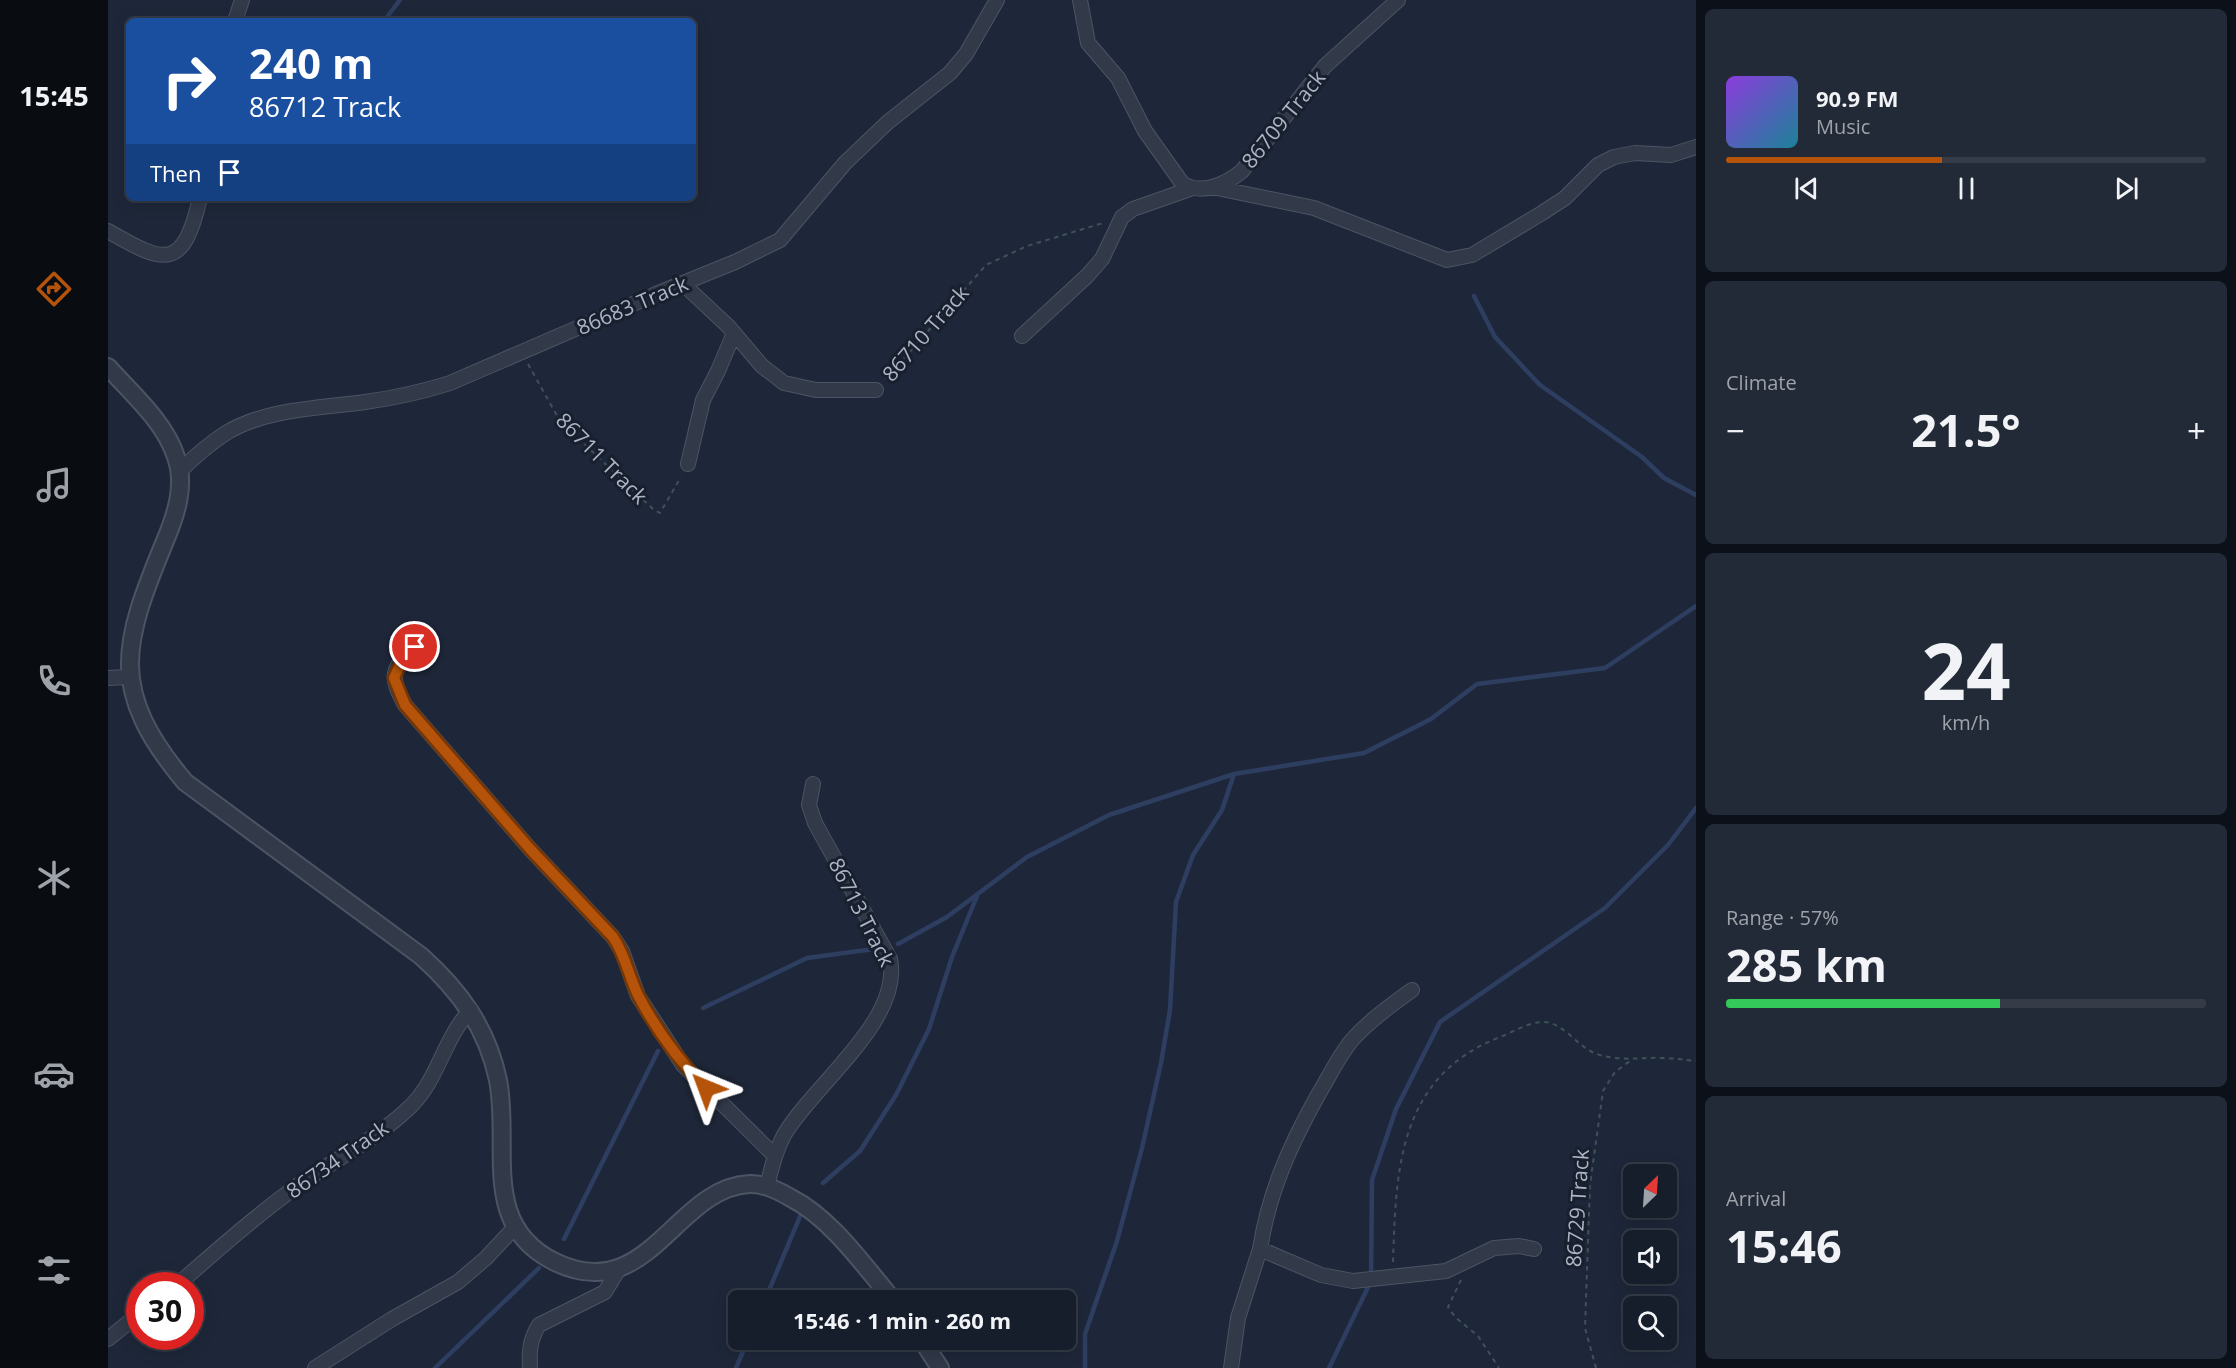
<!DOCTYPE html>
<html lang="en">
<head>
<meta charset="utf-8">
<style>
  :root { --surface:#161d2b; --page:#232a37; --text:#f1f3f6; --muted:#9ea2a9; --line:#353b47; --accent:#b45309 }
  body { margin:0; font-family:"Open Sans",sans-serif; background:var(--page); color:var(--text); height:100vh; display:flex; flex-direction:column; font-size:22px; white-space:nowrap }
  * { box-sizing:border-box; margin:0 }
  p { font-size:20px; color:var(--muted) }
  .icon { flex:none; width:33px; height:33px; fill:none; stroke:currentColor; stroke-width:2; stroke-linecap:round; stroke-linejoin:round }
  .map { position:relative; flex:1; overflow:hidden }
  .drawer { display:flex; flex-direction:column; gap:9px; padding:9px; background:#0c1018; width:540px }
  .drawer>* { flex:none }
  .hud { position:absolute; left:18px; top:18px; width:570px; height:183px; border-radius:9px; box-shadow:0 3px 15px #0003,0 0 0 2px var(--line); background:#1a4fa0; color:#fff; overflow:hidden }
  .needle { width:39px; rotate:25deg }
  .tools { position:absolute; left:1515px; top:1164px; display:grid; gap:12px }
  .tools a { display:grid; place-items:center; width:54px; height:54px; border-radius:9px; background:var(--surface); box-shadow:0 3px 15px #0003,0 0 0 2px var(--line); font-size:30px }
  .speed { position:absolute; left:18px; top:1272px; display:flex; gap:12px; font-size:30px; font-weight:700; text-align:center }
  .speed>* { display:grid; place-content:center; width:78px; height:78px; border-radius:50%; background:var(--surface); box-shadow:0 3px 15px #0003,0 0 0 2px var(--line); line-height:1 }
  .speed .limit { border:9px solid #d22; background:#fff; color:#111 }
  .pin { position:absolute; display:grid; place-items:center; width:51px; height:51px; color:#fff; margin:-26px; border:3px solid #fff; border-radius:50%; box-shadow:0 2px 6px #0007 }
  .me { position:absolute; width:66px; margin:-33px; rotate:316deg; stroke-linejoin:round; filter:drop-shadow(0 0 4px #0008) }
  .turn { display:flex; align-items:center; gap:21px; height:126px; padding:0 24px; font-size:27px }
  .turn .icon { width:78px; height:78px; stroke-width:2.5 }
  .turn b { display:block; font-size:42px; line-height:51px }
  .then { display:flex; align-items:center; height:57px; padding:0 24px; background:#0003; gap:12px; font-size:22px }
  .big { font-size:45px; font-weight:700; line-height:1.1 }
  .drawer .card { flex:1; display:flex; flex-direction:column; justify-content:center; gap:9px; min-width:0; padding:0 21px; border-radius:9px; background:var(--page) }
  .drawer .dial { align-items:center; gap:0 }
  .dial b { font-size:78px; line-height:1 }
  .song { display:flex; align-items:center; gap:18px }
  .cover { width:72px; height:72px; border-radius:9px; background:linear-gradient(135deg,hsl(270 70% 55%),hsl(190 70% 35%)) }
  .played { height:6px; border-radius:3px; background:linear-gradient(90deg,var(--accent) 45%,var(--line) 45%) }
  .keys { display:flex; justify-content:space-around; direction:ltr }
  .heat { display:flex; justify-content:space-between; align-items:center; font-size:33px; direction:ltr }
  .charge { height:9px; border-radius:4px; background:linear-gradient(90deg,#34c759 57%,var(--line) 0) }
  .trip { position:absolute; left:620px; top:1290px; width:348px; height:60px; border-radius:9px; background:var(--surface); box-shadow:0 3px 15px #0003,0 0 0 2px var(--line); font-weight:700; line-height:60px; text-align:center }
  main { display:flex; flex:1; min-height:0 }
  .tab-bar { display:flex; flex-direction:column; width:108px; justify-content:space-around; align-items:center; background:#090c11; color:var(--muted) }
  .tab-bar .icon { width:42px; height:42px }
  .tab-bar .current { color:var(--accent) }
  .tab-bar b { font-size:27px; color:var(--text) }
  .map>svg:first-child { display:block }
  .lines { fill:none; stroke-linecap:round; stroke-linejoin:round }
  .stream { stroke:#2e3e60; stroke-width:4.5 }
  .minor-casing { stroke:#4c5464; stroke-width:16 }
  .tertiary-casing { stroke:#4c5464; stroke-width:20 }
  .path { stroke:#3e5257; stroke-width:2; stroke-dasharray:4.5 4.5; stroke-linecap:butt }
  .minor { stroke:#323949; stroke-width:14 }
  .tertiary { stroke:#323949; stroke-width:16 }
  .route-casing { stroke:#753606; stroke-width:15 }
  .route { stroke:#b45309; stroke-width:10 }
  .labels { text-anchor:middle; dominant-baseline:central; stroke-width:6; stroke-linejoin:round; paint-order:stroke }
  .street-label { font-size:21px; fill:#acb4c6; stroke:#181f2d }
</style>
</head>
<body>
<main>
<nav class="tab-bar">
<b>15:45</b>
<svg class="icon current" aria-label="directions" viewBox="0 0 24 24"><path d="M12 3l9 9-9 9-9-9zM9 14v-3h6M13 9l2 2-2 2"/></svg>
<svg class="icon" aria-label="music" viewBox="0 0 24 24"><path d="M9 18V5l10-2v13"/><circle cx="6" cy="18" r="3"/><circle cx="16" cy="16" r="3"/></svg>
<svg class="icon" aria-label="phone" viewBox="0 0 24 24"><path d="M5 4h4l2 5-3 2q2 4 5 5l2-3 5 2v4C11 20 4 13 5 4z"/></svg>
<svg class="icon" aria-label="climate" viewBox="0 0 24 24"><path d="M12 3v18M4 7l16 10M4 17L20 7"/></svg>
<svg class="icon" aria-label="car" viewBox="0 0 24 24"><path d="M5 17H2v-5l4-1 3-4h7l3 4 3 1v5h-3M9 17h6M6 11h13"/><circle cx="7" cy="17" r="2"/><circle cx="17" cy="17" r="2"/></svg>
<svg class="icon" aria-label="filters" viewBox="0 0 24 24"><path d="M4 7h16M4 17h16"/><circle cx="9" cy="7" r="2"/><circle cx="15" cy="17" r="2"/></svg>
</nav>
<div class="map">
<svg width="1588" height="1368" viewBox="0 0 1588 1368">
  <rect width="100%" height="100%" fill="#1e2739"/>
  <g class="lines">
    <path class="stream" d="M276,21l16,-21
      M1366,296l21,41 45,48 102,72 22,21 32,17
      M790,944l49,-27 80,-60 82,-42 125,-41 130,-21 67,-34 46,-35 128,-16 91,-62
      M595,1008l104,-50 67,-9
      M715,1183l37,-32 36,-56 33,-66 23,-72 25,-61
      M456,1239l94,-188
      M657,1300l36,-86
      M327,1368l104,-100
      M628,1368l12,-28
      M977,1368v-34l32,-93 25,-93 19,-85 9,-53 6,-108 17,-47 29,-45 12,-36
      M1221,1368l42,-87 1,-101 24,-71 44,-87 165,-114 63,-63 28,-37"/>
    <g class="minor-casing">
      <path id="minor" d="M972,0l8,43 30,35 27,53 37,52c19,13 44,1 60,-12l83,-105 73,-66
        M127,21l7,-21
        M1104,187l102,21 133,52 25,-5 70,-42 23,-15 33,-33 16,-8 21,-4 36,2 25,-8
        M0,231c57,33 75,40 92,-33
        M574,283l46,43 34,40 22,17 32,7h60
        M914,336l65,-60 15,-17 20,-42 11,-8 57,-20
        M580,464l15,-64 15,-29 16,-38
        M72,471c14,-14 29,-27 46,-38 39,-24 94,-25 139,-31 29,-4 57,-10 85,-19l206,-89 79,-32 45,-22 65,-77 43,-41 62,-49 16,-19 31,-54
        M307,647c-25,21 -25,31 -10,58l126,145 82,87 9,14 16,45 45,69 91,90
        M0,678l20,-1
        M659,1187c4,-19 8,-35 17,-52 29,-50 119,-115 106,-176l-75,-136 -6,-18 4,-21
        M1152,1249c9,-57 30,-104 58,-154 11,-18 20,-38 34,-55 17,-19 39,-35 60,-50
        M68,1286c36,-31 71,-63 109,-91 41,-32 88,-52 126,-89 28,-28 33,-69 60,-96
        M0,1339l32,-26
        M207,1368l77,-49 66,-37 28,-24 29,-31
        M422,1368c-1,-17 0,-29 9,-43l66,-33 15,-25
        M1123,1368l7,-50 22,-69 61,26 32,6 93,-10 48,-23 25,-2 15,3"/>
    </g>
    <g class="tertiary-casing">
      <path id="tertiary" d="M0,367c24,27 57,55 68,90 10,28 0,58 -11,84 -43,104 -57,149 20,241l236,174c39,35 66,72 77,124 13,67 -19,145 57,182 93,45 120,-74 194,-78 13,-1 30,7 42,14 41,21 73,68 102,102
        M814,1340l18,28"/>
    </g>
    <path class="path" d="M420,364l32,57 94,89 6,3 21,-36
      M778,379l100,-114 41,-19 76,-23
      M1285,1262c3,-93 5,-185 107,-225 13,-5 29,-15 43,-15 21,0 35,26 54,32 23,8 44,3 67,4 11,0 21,2 32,3
      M1353,1280l-13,27 7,10 23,19 21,32
      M1488,1368l-11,-40 5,-143 13,-94 12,-19 15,-11"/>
    <use href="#minor" class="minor"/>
    <use href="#tertiary" class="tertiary"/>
  </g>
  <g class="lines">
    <g class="route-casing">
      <path id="route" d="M307,647l-11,9 -10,22 11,27 126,145 82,87c13,19 16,41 26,60 18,34 40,64 67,91"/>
    </g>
    <use href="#route" class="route"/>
  </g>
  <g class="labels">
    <g class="street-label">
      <text transform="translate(1175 119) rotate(-51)">86709 Track</text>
      <text transform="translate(524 305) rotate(-23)">86683 Track</text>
      <text transform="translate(817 333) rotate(-49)">86710 Track</text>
      <text transform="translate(494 458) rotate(45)">86711 Track</text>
      <text transform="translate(754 912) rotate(63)">86713 Track</text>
      <text transform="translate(229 1159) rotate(-35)">86734 Track</text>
      <text transform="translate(1469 1208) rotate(-86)">86729 Track</text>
    </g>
  </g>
</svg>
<div class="tools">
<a><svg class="needle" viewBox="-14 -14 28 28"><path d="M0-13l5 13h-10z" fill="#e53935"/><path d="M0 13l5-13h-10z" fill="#9ea2a9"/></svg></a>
<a><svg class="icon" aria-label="sound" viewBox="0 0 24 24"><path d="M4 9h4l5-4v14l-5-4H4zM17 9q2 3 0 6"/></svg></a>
<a><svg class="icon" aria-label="search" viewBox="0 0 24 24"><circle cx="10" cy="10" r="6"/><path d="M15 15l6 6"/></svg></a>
</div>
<div class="speed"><div class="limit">30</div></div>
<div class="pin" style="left:307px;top:647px;background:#d93025"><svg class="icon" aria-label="arrive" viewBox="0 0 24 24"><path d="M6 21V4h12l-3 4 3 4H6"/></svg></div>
<svg class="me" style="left:598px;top:1088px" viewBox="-20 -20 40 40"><path d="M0-17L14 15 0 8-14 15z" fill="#b45309" stroke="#fff" stroke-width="4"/></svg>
<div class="trip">15:46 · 1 min · 260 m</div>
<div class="hud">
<div class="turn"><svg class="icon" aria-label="right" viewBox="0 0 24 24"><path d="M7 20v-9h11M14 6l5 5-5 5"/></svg><div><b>240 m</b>86712 Track</div></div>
<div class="then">Then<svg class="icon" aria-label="arrive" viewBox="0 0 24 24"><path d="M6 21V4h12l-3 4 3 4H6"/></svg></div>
</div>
</div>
<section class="drawer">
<div class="card">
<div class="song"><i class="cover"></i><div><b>90.9 FM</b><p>Music</p></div></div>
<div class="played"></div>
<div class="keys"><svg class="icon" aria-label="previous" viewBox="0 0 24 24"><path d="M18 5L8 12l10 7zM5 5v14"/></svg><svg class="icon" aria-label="pause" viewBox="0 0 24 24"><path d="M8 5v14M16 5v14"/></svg><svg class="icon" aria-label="next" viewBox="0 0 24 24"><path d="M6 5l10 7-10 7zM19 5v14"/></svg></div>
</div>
<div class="card"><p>Climate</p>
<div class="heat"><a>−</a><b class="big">21.5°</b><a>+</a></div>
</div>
<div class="card dial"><b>24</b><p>km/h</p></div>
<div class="card"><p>Range · 57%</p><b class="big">285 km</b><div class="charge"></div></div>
<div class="card"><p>Arrival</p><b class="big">15:46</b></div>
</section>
</main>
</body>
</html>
